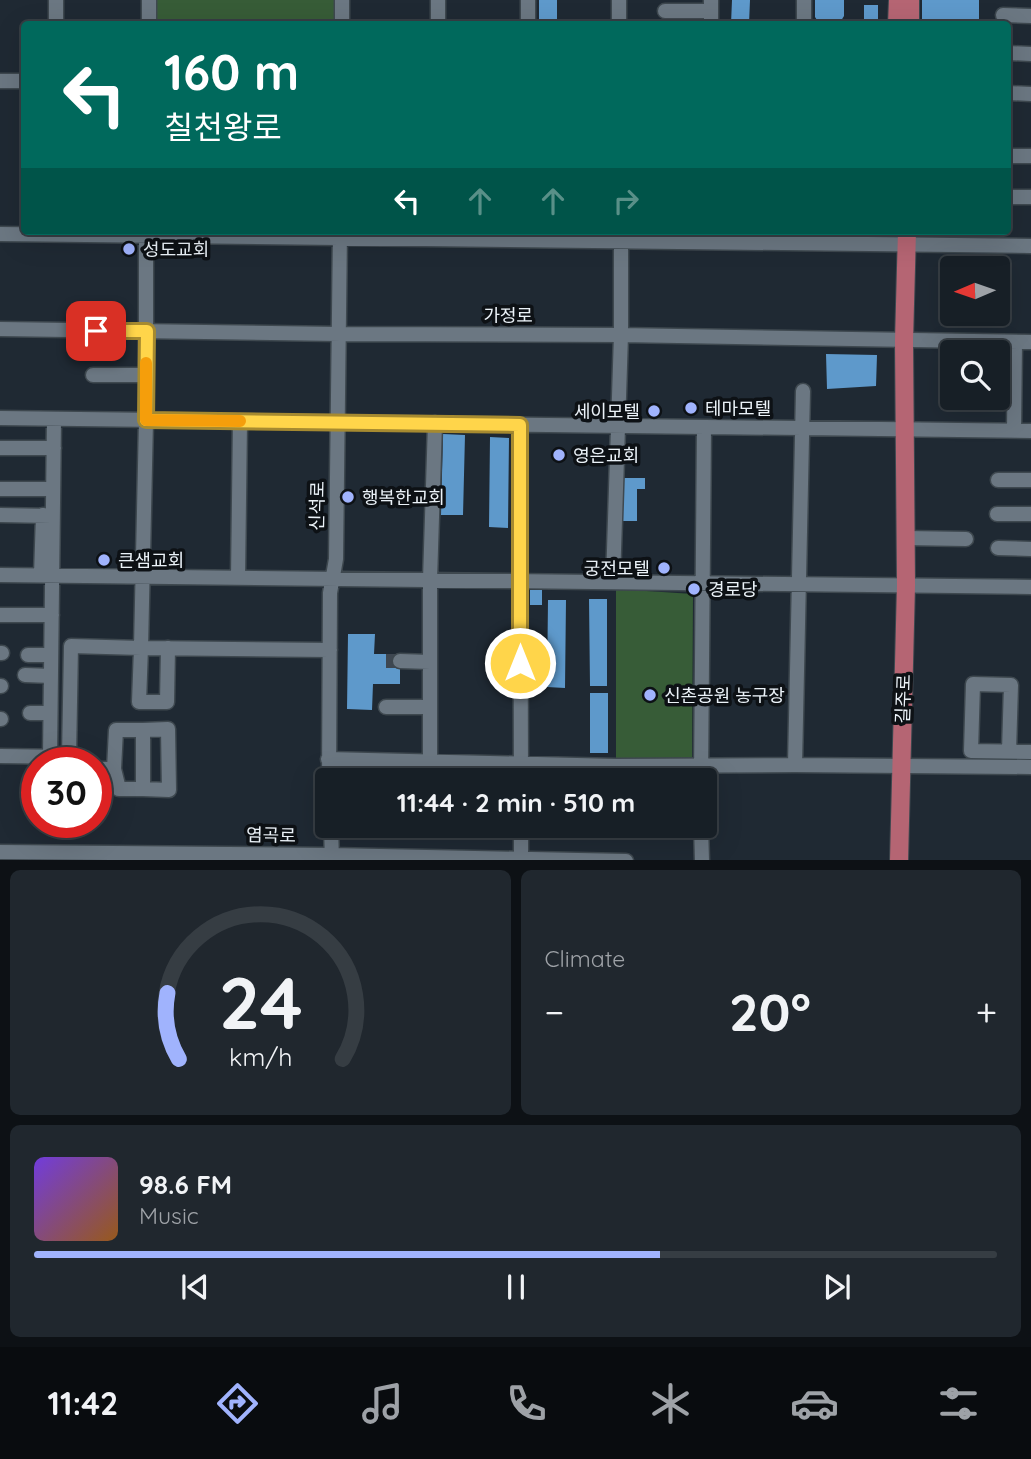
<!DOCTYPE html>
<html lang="en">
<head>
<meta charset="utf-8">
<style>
  :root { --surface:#171f26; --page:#20272e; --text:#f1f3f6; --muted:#9ea2a7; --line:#363d43; --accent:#a0b3fd }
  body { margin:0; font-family:Quicksand,"Noto Sans KR",sans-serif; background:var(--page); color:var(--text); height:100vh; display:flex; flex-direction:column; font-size:26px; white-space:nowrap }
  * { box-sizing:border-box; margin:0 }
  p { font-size:23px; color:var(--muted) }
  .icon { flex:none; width:38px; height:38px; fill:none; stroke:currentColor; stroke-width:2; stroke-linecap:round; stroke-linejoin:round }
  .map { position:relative; height:860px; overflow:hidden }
  .details { display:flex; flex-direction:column; gap:10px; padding:10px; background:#0d1115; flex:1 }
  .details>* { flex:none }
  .banner { position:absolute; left:21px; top:21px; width:990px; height:214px; border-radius:7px; box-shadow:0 7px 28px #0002,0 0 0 2px var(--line); background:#00695c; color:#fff; overflow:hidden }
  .needle { width:46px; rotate:268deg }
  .buttons { position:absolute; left:940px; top:256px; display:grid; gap:14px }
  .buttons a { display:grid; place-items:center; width:70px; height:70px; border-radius:7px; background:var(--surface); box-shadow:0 7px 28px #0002,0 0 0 2px var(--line); font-size:35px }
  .speed { position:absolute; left:21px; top:747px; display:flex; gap:14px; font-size:35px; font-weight:700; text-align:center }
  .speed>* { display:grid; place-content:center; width:91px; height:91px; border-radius:50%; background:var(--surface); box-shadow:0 7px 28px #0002,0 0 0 2px var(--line); line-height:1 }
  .speed .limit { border:10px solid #d22; background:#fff; color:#111 }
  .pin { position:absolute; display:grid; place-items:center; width:60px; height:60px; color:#fff; margin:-30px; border-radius:14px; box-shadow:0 4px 10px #0006 }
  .me { position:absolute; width:77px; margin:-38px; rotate:0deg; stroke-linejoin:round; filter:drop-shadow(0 0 5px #0008) }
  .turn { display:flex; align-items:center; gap:24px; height:147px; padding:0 28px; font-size:32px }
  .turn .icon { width:91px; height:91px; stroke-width:2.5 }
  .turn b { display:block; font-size:49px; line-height:60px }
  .lanes { display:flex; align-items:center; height:66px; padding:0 28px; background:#0003; justify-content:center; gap:35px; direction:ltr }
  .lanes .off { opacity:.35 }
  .big { font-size:52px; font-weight:700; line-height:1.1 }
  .details .widget { flex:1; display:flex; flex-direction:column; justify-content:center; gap:10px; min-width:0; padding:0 24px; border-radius:10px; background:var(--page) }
  .details .dial { align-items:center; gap:0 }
  .dial svg { height:182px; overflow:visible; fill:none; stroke:var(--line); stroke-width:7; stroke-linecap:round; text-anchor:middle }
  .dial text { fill:var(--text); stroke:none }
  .song { display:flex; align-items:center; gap:21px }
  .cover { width:84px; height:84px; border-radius:10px; background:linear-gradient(135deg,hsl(260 70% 55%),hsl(30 70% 35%)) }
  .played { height:7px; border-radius:4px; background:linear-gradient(90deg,var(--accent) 65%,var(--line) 65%) }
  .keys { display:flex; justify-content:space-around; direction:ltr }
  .heat { display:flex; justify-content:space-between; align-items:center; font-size:38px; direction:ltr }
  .details .tiles { flex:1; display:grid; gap:10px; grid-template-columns:1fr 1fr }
  .widget:last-child { grid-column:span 2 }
  .trip { position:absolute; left:315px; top:768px; width:402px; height:70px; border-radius:7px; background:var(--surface); box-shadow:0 7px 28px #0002,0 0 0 2px var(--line); font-weight:700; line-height:70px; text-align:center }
  .menu { display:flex; height:112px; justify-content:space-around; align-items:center; background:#090c0f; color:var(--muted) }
  .menu .icon { width:49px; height:49px }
  .menu .current { color:var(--accent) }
  .menu b { font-size:32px; color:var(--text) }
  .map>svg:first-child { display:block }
  .park { fill:#375c37 }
  .building { fill:#5e99cb }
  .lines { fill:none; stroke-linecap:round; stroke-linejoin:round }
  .minor-tunnel { stroke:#3e4751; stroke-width:14; stroke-dasharray:14 7; stroke-linecap:butt }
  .minor-casing { stroke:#3e484f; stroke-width:17 }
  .major-casing { stroke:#3e484f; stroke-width:20 }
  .minor { stroke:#6b7782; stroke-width:14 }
  .major { stroke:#b56573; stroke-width:18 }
  .route-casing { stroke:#a68a30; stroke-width:18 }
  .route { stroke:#ffd54a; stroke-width:12 }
  .slow { stroke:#f59e0b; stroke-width:12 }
  .poi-dot { fill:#a0b3fd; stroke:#0d1115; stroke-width:2.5 }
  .labels { text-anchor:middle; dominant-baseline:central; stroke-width:7; stroke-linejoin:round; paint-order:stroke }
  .poi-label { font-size:18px; fill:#ebf2f8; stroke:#0d1115; text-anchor:start }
  .street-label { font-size:18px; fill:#ebf2f8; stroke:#0d1115 }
</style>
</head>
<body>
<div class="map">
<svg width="1031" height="861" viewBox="0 0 1031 861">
  <rect width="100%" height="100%" fill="#1f2933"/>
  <path class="park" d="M149,0h193v24h-193z
    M616,589l77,5 -1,171 -76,1z"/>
  <path class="building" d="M539,0h18v24h-18z
    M732,0h18l-1,24h-18z
    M815,0h29v16l-5,8 -20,-1 -4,-6z
    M922,0h57v24h-57z
    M864,5h14v19h-14z
    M804,231h42v11h-42z
    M826,354l51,1 -1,31 -49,3z
    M443,434l22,1 -2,80h-22z
    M490,437l19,1 -1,90 -19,-1z
    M622,478h23v11h-8v32h-16z
    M530,590h12v15h-12z
    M589,599h18v87h-17z
    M548,600h18l-1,88 -18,-1z
    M348,634h27l-1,20h26v30h-27l-1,26 -25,-1z
    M590,693h18v60h-18z"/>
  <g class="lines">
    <path class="minor-tunnel" d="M386,661h14"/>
    <g class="minor-casing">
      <path id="minor" d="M528,0v24
        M619,0v24
        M711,0v24
        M665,11h46
        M1003,15l28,1
        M56,24v-24
        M149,24v-24
        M342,24v-24
        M438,24v-24
        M804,24v-24
        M1008,53l23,1
        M0,81h24
        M1008,93l23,1
        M1008,156h23
        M1008,197h23
        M146,231v189l-5,228 189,2
        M0,234l1031,12
        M0,329l339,5 282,1 410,7
        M93,375h53
        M0,418l1031,13
        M520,425l1,355
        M1014,430l1,-88
        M0,448h54
        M998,480h33
        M0,489h47
        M997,514h34
        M0,515l51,1
        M906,538l60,1
        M998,548l33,1
        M0,575l1031,12
        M41,575l2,-60
        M238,578l2,-157
        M613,581l8,-246v-103
        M0,615h52
        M0,653h2
        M28,655h23
        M400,661l30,1
        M25,675l26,1
        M0,686h1
        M386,707h44
        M30,713h20
        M0,719h1
        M116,730h27v59h-24l-5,-20z
        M143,730l25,-1 1,61 -26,-1
        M1009,751l2,-66 -38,-1 -2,67 60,1
        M0,756l69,1 2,-111 70,2 -2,54h28l1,-54
        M50,757l4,-338
        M328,759l288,7 179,-1 236,2
        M430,761v-181l5,-157
        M795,765l8,-374
        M96,769h18
        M329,780l1,-187 6,-34 4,-328
        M701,780l3,-353
        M331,826l1,35
        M521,826v32
        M701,826l1,35
        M0,852l332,3 294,6"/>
    </g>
    <g class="major-casing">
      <path id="major" d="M897,24l1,-24
        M910,24v-24
        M899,861l7,-276 -2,-244 3,-110"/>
    </g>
    <use href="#minor" class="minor"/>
    <use href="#major" class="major"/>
  </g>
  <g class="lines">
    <g class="route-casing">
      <path id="route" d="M96,331h51l-1,89 374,5v238"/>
    </g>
    <use href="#route" class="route"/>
    <path class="slow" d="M146,363v57l94,1"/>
  </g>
  <g class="poi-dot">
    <circle cx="129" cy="249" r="7"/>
    <circle cx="691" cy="408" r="7"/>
    <circle cx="654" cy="411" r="7"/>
    <circle cx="559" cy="455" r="7"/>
    <circle cx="348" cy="497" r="7"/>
    <circle cx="104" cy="560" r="7"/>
    <circle cx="664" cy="568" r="7"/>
    <circle cx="694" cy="589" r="7"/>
    <circle cx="650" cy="695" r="7"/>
  </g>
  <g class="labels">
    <g class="poi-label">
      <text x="143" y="249">성도교회</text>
      <text x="705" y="408">테마모텔</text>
      <text x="640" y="411" text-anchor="end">세이모텔</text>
      <text x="573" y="455">영은교회</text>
      <text x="362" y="497">행복한교회</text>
      <text x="118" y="560">큰샘교회</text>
      <text x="650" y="568" text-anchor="end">궁전모텔</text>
      <text x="708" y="589">경로당</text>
      <text x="664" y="695">신촌공원 농구장</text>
    </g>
    <g class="street-label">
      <text x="508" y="315">가정로</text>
      <text transform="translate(317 506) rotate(-89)">신석로</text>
      <text transform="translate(903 699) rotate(-88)">길주로</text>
      <text transform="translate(271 835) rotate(1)">염곡로</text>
    </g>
  </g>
</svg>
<div class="buttons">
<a><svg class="needle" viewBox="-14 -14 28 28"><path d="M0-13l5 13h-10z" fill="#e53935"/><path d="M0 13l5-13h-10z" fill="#9ea2a7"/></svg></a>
<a><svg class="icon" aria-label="search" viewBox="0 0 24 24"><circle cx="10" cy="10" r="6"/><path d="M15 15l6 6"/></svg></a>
</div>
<div class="speed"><div class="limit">30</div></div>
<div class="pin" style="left:96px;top:331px;background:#d93025"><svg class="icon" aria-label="arrive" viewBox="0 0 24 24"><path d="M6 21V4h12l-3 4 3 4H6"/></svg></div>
<svg class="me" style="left:520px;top:663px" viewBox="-20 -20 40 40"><circle r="17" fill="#ffd54a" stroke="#fff" stroke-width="3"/><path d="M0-11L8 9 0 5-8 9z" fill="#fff"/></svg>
<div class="trip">11:44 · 2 min · 510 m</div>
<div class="banner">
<div class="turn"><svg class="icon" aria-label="left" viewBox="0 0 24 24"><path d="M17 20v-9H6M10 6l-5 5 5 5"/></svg><div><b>160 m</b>칠천왕로</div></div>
<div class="lanes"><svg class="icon" aria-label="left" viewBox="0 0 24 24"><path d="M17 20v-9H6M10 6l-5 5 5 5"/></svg><svg class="icon off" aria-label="ahead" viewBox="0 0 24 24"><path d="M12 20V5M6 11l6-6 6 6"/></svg><svg class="icon off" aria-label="ahead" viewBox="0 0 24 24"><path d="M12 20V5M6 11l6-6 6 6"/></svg><svg class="icon off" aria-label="right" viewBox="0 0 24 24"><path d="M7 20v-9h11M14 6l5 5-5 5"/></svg></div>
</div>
</div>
<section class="details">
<div class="tiles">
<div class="widget dial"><svg viewBox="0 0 100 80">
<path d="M14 69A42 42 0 1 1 86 69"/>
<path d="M14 69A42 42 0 0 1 9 40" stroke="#a0b3fd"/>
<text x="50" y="56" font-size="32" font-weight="700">24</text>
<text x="50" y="72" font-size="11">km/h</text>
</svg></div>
<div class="widget"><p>Climate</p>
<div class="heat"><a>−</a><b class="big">20°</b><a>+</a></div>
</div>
<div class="widget">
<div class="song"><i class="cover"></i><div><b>98.6 FM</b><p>Music</p></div></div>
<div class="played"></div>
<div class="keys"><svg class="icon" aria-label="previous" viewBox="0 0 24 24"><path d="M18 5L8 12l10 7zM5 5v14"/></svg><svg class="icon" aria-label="pause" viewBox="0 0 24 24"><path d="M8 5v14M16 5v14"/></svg><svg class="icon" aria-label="next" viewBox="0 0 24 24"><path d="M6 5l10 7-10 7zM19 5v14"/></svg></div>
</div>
</div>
</section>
<nav class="menu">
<b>11:42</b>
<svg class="icon current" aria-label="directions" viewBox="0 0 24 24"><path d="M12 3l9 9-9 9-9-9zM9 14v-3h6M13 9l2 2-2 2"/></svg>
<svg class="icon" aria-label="music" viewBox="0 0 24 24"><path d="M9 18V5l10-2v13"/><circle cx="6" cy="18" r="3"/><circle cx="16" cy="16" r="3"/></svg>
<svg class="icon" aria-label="phone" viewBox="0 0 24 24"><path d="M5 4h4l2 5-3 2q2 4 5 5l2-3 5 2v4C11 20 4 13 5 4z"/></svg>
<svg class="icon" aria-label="climate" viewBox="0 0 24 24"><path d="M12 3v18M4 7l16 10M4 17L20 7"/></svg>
<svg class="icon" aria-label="car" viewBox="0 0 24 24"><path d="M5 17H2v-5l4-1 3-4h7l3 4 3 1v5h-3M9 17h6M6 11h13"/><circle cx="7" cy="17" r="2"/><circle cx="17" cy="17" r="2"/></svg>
<svg class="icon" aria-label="filters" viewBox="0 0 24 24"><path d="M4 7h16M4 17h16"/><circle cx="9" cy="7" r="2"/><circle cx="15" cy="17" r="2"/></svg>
</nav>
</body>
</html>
